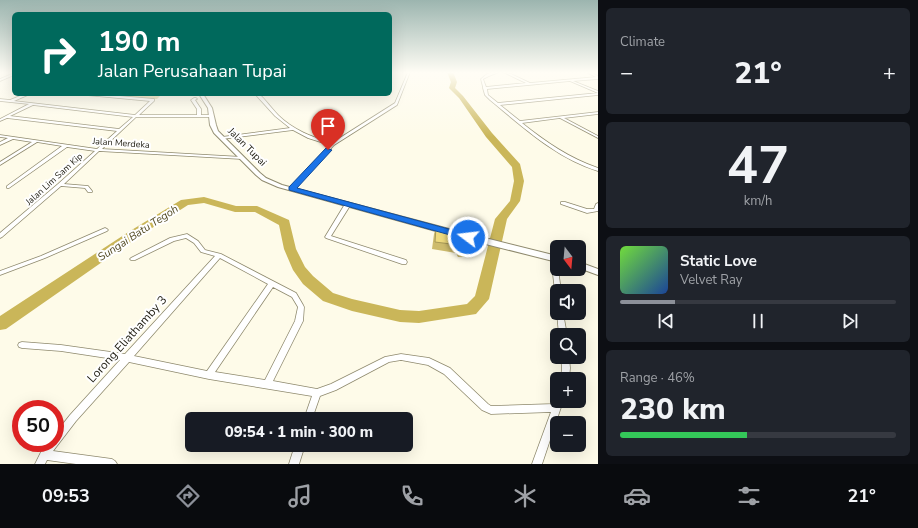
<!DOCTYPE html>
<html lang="en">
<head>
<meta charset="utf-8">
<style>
  :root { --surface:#171b24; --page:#20242c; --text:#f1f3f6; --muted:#9ea1a6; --line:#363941; --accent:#8c9099 }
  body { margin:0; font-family:"Nunito Sans",sans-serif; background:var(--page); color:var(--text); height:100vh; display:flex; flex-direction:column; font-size:15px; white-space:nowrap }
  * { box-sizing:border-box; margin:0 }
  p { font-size:13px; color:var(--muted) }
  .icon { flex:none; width:22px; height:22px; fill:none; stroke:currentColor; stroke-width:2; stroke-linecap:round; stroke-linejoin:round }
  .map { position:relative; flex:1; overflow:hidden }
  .panel { display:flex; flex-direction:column; gap:8px; padding:8px; background:#0d0f14; width:320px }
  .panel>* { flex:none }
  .hud { position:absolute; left:12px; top:12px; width:380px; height:84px; border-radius:6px; box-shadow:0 4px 16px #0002; background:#00695c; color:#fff; overflow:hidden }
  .needle { width:26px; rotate:164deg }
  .fabs { position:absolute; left:550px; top:240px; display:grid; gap:8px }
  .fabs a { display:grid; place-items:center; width:36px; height:36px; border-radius:6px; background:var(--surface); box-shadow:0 4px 16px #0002; font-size:20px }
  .speed { position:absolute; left:12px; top:400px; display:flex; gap:8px; font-size:20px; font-weight:700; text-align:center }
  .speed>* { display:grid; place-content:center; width:52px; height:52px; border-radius:50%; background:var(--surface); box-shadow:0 4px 16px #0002; line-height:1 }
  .speed .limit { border:6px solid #d22; background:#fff; color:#111 }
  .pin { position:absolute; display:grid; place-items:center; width:34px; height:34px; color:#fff; margin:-41px -17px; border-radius:50% 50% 50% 0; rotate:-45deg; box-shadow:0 0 4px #0007 }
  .pin .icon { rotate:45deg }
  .me { position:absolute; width:44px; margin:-22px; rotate:285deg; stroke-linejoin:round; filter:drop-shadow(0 0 3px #0008) }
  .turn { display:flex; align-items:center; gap:14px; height:84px; padding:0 20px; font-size:18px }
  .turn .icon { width:52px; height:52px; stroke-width:2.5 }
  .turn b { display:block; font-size:28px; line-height:34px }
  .big { font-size:30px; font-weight:800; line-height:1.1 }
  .panel .tile { flex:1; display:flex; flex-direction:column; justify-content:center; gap:6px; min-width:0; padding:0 14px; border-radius:6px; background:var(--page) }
  .panel .dial { align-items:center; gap:0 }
  .dial b { font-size:52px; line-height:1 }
  .song { display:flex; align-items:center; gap:12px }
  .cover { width:48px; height:48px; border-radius:6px; background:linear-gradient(135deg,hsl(100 70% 55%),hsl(220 70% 35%)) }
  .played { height:4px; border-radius:2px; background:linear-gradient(90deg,var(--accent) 20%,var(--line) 20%) }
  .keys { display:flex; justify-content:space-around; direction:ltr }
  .heat { display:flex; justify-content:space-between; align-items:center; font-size:22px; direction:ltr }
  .charge { height:6px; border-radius:3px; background:linear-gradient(90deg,#34c759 46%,var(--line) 0) }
  .trip { position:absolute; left:185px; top:412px; width:228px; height:40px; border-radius:6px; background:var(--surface); box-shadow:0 4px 16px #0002; font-weight:800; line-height:40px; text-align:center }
  .dock { display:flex; height:64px; justify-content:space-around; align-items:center; background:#090b0e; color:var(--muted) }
  .dock .icon { width:28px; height:28px }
  .dock .current { color:var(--accent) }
  .dock b { font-size:18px; color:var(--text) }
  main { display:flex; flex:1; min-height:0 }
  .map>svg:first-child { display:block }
  .green { fill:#ded18f }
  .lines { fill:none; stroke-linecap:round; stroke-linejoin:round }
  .river { fill:#cab659; fill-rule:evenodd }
  .minor-casing { stroke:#8f8a6e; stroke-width:1.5 }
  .secondary-casing { stroke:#8f8a6e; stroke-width:2 }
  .minor { fill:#fff; fill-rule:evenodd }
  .secondary { fill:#fff; fill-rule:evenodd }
  .wall { fill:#cdbb6c }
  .building { fill:#eeda7d; stroke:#a79958 }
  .route { fill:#1a73e8; stroke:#114b97 }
  .labels { text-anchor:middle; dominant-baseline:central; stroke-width:4; stroke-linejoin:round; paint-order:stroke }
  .far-street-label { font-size:9px; fill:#1f1d12; stroke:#fff }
  .street-label { font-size:10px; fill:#1f1d12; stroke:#fff }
  .water-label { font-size:11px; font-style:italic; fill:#514922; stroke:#fff }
  .near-street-label { font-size:12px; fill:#1f1d12; stroke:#fff }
</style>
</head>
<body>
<main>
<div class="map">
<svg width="598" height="464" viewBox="0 0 598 464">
  <rect width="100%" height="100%" fill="#fefbe9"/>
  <path class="green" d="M93,94h69l-5,5h-20z"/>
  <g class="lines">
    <path class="river" d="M447,72h6l4,10 -2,6 8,8 29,37 28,31 4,17 -4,20 -13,18 -18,80 -13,15 -57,9 -19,-1 -48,-11 -29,-10 -20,-17 -10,-14 -9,-21 -5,-24 -24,-13h-20l-31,-9 -16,2 -50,32 -132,92 -6,1v-14l130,-85 51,-31 23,-3 32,9h21l32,14 7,29 9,18 8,9 20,17 19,6 48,11 19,1 48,-7 8,-8 20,-77 15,-18 4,-20 -2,-14 -26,-30 -27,-39 -10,-10 2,-6z"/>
    <g class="minor-casing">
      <path id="minor" d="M408,72h2l-13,33 -63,40 -41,45h-4v-1l41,-44 -22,-7 -15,-8 -71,9 -2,-1 2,-1 68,-9 -15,-12 -20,-22h4c7,6 12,14 19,21 15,15 34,22 54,28l63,-40z
        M494,72h5l-10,4 -6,3 3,8 40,-4 -23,-11h4l23,11 66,-6 -10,-5h4l8,4v3l-25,2 25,10v2l-28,-12 -83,8 1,6 10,8 100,-10v2l-98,10 20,16 78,-9v2l-34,4 34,18v2l-38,-20 -38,5c24,19 47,35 76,45v3c-42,-13 -75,-44 -108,-71l-5,-5 -2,-7v-1l-2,-8 6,-5z
        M14,73v2l-14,6v-2z
        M25,94h5l-16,7 121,14 15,-14 -64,-6 -2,-1h12l58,5v2l-15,14h58v-6l-6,-9 3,-2h2l1,1 -2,1 6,9v6h12v2h-77l-34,32 140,8 2,1 -2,1 -143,-8 -35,33 24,2 4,5v1h-4l-3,-4 -24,-2 -59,51 -2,1v-5l58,-49 37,-33 -28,-4 -58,41h-2v-2l55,-40 -25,-4 -37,23v-3l32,-20 -19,-3 -13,6v-3l8,-4 -8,-1v-2l97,14 20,-18 -110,-13 -7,3v-2l29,-15 -29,-3v-2l10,1zM33,105l100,12 -14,12 -109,-13z
        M348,202l3,2 -20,32 75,24 1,2 -1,2h-4l-76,-26 -1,-1 20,-33z
        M561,202h4l22,7h7l2,-5 2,-1v8l-11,2 -26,-9z
        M105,228l2,1 1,1 -1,1 -62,27 -45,17v-4l41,-15z
        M187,234l11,7 7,9 16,4 75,39 7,12 1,2 -1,14 -30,60 44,8 14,-5 54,-27 16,-3 28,4 21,10 38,36 3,2 63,-2 2,-6h1v3h6l-21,63h-10l19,-52 -60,2 -9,-4 -38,-36 -16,-9 -27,-5 -12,2 -53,28 -16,6 -8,23h-8l8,-23 -103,-17 -80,-17 -53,59 -23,30 59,8 3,2 2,3h-41l-29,-4 -2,4h-10l6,-12 7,-9h7v-9l15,-19 50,-55 -59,-9 -39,-3 -3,-1 -1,-2 1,-2 3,-1 39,3 64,9 90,-98 -14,-4 -7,-9 -8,-5 -12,3 -39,19h-4l-1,-1 1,-1 39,-20zM220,258l48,26 -61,87 -73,-15zM273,287l19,10 6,10 -3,14 -30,59 -50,-8z
        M554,256l2,1 1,1v11h1l3,22h-4v2l-2,-2 -4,-33 1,-1z
        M557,312v1h6l4,22h-8l-2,-22z
        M561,357h8l1,11 -1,11h-8l1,-11z
        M295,445h10l-6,19h-10z"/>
    </g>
    <g class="secondary-casing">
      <path id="secondary" d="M199,94h4l9,14 4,17 2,6 42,42 6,5 16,7 167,44 1,2 -4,3 -3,-1 -165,-46 -16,-7 -6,-5 -42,-42 -4,-8 -2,-17z
        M465,233l92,23v6l-95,-24 -1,-2z
        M579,262l19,7v6l-19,-7z"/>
    </g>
    <use href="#minor" class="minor"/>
    <use href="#secondary" class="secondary"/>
  </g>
  <path class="wall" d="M436,227l25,8 14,10 -3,7h-3l-3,5h-8l-2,-4 -24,-4 2,-15z"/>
  <path class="building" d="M436,227l25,5v3h14v10l-7,-1 1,6h-8l-2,-5 -24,-3z"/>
  <linearGradient id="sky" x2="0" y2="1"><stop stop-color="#9cb5af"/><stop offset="0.53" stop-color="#fffdf5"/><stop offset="1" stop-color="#fffdf5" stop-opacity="0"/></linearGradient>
  <rect width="598" height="137" fill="url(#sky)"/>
  <path class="route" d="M326,148l6,2 -35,38 174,47 2,2 -5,3 -179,-50v-3z"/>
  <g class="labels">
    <g class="far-street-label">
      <text transform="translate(121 143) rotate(4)">Jalan Merdeka</text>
      <text transform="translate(54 179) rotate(-42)">Jalan Lim Sam Kip</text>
    </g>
    <g class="street-label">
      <text transform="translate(247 147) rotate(45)">Jalan Tupai</text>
    </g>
    <g class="water-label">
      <text transform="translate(138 233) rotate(-33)">Sungai Batu Tegoh</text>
    </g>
    <g class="near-street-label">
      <text transform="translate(127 339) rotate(-48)">Lorong Eliathamby 3</text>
    </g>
  </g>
</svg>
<div class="fabs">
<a><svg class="needle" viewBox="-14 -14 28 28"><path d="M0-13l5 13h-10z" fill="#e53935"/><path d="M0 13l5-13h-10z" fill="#9ea1a6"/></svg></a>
<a><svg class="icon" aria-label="sound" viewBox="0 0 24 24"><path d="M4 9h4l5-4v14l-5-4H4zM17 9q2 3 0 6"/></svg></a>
<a><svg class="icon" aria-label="search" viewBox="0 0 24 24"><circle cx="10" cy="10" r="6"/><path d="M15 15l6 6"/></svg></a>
<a>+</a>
<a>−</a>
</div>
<div class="speed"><div class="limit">50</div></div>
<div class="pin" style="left:328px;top:150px;background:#d93025"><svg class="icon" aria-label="arrive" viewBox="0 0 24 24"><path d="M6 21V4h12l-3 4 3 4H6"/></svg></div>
<svg class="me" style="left:468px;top:237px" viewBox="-20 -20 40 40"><circle r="17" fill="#1a73e8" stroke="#fff" stroke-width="3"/><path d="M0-11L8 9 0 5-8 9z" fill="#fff"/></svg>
<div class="trip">09:54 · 1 min · 300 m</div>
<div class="hud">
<div class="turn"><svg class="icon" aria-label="right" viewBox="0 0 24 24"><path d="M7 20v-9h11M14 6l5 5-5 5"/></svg><div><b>190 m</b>Jalan Perusahaan Tupai</div></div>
</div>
</div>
<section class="panel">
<div class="tile"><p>Climate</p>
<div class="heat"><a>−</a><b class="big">21°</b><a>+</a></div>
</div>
<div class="tile dial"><b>47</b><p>km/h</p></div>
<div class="tile">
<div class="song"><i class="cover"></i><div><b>Static Love</b><p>Velvet Ray</p></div></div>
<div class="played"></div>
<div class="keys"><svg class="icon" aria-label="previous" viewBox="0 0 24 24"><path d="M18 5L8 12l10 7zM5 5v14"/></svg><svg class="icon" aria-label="pause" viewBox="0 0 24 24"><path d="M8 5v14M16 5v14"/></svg><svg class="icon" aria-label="next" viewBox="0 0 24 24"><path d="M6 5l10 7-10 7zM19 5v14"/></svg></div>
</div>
<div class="tile"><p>Range · 46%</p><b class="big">230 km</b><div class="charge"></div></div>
</section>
</main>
<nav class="dock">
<b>09:53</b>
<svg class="icon current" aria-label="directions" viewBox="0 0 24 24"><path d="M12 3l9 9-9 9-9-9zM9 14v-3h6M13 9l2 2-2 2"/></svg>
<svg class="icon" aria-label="music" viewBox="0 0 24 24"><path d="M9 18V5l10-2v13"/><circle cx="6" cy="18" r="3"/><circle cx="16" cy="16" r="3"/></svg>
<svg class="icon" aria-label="phone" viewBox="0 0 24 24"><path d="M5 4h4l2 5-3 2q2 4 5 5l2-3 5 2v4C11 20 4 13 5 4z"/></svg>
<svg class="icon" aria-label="climate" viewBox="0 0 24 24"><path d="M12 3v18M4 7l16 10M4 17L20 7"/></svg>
<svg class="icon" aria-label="car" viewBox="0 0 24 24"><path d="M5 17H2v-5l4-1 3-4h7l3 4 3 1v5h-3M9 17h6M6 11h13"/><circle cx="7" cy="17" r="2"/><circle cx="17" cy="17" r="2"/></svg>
<svg class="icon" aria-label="filters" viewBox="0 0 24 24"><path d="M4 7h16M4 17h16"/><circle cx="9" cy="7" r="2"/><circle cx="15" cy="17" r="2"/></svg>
<b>21°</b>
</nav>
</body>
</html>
